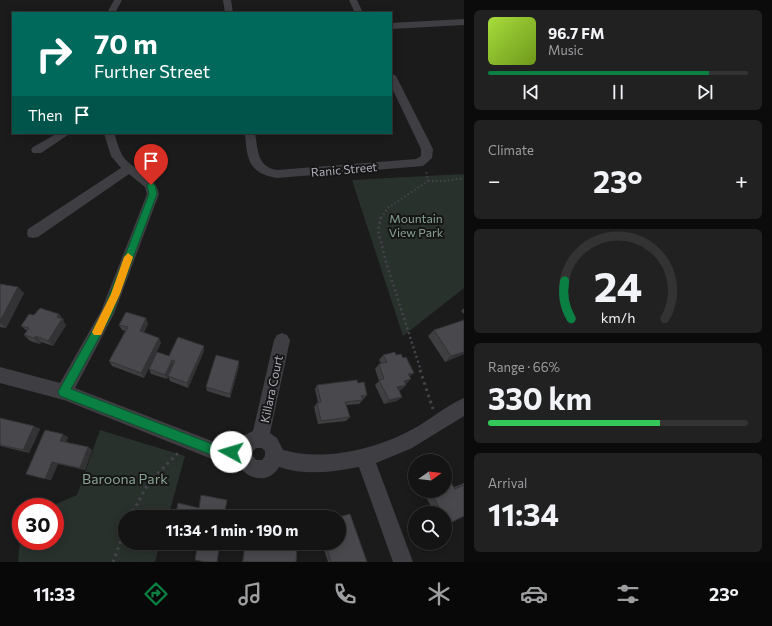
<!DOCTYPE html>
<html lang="en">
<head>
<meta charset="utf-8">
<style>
  :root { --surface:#141415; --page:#212122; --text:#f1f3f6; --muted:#9d9ea0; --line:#333334; --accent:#0b8043 }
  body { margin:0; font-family:Commissioner,sans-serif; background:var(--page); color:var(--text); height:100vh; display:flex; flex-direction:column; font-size:15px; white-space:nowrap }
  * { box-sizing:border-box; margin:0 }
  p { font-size:13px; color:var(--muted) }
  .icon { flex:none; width:22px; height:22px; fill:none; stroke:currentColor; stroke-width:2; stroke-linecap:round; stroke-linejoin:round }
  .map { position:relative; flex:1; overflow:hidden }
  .details { display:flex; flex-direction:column; gap:10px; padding:10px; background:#0b0b0c; width:308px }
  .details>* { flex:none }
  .top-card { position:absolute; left:12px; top:12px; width:380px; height:122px; border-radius:0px; box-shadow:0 2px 10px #0003,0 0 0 1px var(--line); background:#00695c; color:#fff; overflow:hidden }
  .needle { width:26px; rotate:76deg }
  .fabs { position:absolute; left:408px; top:454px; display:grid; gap:8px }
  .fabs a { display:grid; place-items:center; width:44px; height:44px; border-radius:50%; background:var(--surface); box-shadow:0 2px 10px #0003,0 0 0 1px var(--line); font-size:20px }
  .speed { position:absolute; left:12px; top:498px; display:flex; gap:8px; font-size:20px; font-weight:700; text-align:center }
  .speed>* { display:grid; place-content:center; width:52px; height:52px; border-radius:50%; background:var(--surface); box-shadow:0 2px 10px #0003,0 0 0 1px var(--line); line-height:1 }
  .speed .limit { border:6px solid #d22; background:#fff; color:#111 }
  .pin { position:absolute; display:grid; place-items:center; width:34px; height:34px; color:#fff; margin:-41px -17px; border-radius:50% 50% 50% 0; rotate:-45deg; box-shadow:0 0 4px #0007 }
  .pin .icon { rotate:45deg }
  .me { position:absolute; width:44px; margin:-22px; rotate:276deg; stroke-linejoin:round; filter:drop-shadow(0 0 3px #0008) }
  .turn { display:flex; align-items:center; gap:14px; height:84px; padding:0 16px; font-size:18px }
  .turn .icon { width:52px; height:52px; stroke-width:2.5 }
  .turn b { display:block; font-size:28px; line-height:34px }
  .then { display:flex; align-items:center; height:38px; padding:0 16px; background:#0003; gap:8px; font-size:15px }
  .big { font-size:30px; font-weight:700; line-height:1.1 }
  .details .card { flex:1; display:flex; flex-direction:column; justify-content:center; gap:6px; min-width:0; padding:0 14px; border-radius:6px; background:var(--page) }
  .details .dial { align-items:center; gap:0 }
  .dial svg { height:104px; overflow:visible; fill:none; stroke:var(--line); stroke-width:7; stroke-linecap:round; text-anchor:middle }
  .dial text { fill:var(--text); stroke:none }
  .song { display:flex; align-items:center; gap:12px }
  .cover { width:48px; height:48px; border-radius:6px; background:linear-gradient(135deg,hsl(80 70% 55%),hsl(80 70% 35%)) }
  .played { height:4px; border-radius:2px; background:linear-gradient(90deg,var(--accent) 85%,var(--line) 85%) }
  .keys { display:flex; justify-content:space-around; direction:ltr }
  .heat { display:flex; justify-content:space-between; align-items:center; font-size:22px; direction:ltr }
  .charge { height:6px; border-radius:3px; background:linear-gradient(90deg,#34c759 66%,var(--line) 0) }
  .trip { position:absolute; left:118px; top:510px; width:228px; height:40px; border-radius:20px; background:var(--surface); box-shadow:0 2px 10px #0003,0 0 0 1px var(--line); font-weight:700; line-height:40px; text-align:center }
  .tabs { display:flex; height:64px; justify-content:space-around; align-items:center; background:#080808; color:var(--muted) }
  .tabs .icon { width:28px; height:28px }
  .tabs .on { color:var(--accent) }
  .tabs b { font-size:18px; color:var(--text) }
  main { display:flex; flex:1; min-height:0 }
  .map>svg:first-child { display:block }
  .green { fill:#29312d }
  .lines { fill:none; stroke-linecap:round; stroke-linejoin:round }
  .path-far2 { stroke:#44444a; stroke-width:2; stroke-dasharray:1.5 2.5; stroke-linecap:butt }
  .path-far1 { stroke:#44444a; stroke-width:2.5; stroke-dasharray:2 3; stroke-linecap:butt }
  .path { stroke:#44444a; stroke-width:3; stroke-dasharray:2.5 4; stroke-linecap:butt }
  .minor { fill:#3f3e43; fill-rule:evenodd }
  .wall { fill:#3f3e41 }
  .shaded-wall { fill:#333235 }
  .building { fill:#49484c; stroke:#333235 }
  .route { fill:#0b8043; stroke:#07532c }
  .slow { fill:#f59e0b }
  .labels { text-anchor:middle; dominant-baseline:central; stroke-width:4; stroke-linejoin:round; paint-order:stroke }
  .street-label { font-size:12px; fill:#afafba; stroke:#161617 }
  .park-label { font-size:12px; fill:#88a392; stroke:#161617 }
  .near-park-label { font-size:14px; fill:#88a392; stroke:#161617 }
</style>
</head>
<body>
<main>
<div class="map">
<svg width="464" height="562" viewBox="0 0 464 562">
  <rect width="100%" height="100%" fill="#1b1b1c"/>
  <path class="green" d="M464,174v114l-61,48 -51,-156z
    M100,430l85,26 -17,61h-43v26h35l-5,19h-137l3,-32v11h34v-34h-6l28,-12z"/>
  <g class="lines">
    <path class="path-far2" d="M428,181h17l19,-3
      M381,218l7,-10 40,-27 -2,-11"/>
    <path class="path-far1" d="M381,217l-3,13 8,32 35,109"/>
    <path class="path" d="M420,370l13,39
      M130,517l19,-35 29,-29
      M113,562l12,-32"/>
    <path class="minor" d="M114,0h8l-7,13h-8z
      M223,0h8l2,13h-8z
      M349,0h8l6,13h-8z
      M464,19v6l-73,4v-6z
      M391,73l5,3 37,73 -1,9 -9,8 -146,12c-29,-5 -30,-19 -32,-45h10c3,17 2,34 22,37l139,-11 5,-3v-7l-30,-63z
      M58,133h13l-30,20h-8l-2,-3 2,-3z
      M104,133h10c3,8 5,19 11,26 13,14 29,14 34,35l-45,120 -39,74 142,55h21l5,-7 10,-5 21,-91 3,-5 5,-2 5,2 3,5 -20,93 7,5 6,12c42,12 94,-1 132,-22 16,-9 32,-23 49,-30v18l-52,32 -36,15 37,99h-20l-34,-95c-27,5 -53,9 -80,0 -11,19 -35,12 -43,-6h-19l-153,-61 -64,-17v-16l60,16 41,-72 46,-117 -2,-7 -16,-13 -91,63 -5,1 -5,-1 -1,-4 1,-4 93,-61 -10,-12zM256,448h6l3,3v5l-3,4h-6l-3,-4v-5z"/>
  </g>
  <path class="wall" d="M0,284l24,9 -18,35 -6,-1z
    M464,308v6l-3,-3z
    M59,314l5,6 -1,1 3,4 -13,21 -12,-4 -1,2 -10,-3 -6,-6 3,-4 -6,-5 13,-11z
    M146,318l2,6 -4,8 15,6 2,5 -17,35 -32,-12 -3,-5 16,-30 -3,-1 -3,-5z
    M434,330l30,24 -19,8 -17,-26z
    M204,346v5l-16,37 -18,-7 -2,-5 -1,3 -16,-5 -2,-5 20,-13z
    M383,355l27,22 -4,7v1l-5,5h-2l3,7 -5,4 -13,3 -9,-19 4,-4 -4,-12 4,-5 2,-1 -2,-3z
    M239,361v5l-9,32 -23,-7 -1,-4z
    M358,383l9,12 -8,9 -13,1 4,12 -4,4 -28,3 -4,-17 3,-4h1l-3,-14 2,-4z
    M0,418l40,11 -11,24 -29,-7z
    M68,437l-2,5 22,5 4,3 -7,20 -27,-6 -7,16 -25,-6z
    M464,483v33l-16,8h-3v-11h-10l-8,-14 6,-2 -3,-6h15z
    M350,514l17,48h-39l-6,-19h17v-26h-2z
    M261,543h36l-1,19h-54l3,-18 16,4z"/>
  <path class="shaded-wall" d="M18,287l6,6 -18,35 -6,-5v-2z
    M59,314l5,6 -1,1 3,4 -13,21 -5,-5 9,-24z
    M146,318l2,6 -6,12 -2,-5z
    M36,336l5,6 -1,2 -6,-6z
    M159,338l2,5 -17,35 -3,-5z
    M204,346v5l-16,37 -1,-5z
    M464,352v2l-19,8 6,-6z
    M172,360l1,5 -6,14 -2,-4z
    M239,361v5l-9,32v-4z
    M414,373l-5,4 -1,-3z
    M411,379l-5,5 -2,-3z
    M406,385l-5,5 -8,2 4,-5z
    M402,397l-5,4 -13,3 5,-4z
    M34,426l6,3 -11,24 -6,-3z
    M63,434l5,3 -2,7 -6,-3z
    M88,447l4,3 -7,20 -5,-2z
    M52,462l6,2 -7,16 -6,-1z"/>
  <path class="building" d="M0,284l18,3 -18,34z
    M40,308l19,6 -2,3 5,2 -14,22 -12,-5 -2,2 -10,-3 5,-7 -8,-2 8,-12 5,1z
    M126,312l20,6 -6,13 19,7 -18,35 -32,-12 19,-34 -9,-2z
    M464,320v32l-13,4 -17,-26z
    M178,337l26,9 -17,37 -19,-7 7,-15 -3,-1 -7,15 -16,-6 8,-17 12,4z
    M395,352l1,3 5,-1 2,4 3,-1 8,16 -6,1 3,5 -7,2 2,4 -9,2 5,10 -13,3 -10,-20 5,-1 -5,-15 8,-2 -4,-7z
    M216,355l23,6 -9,33 -24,-7z
    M357,380l1,3 6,-1 3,13 -6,1 2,4 -18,2 5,15 -29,4 -4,-18 4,-1 -4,-17z
    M0,418l34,8 -11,24 -23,-5z
    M45,430l18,4 -3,7 28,6 -8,21 -28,-6 -7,17 -19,-5z
    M445,472l10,17 9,-4v31l-16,8 -3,-6v-5h-3l-8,-15 6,-2 -3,-5h8z
    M201,495l26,5 -3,17h-49l3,-14 21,5z
    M350,514l17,48h-36l-6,-19h14v-26z
    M198,543h22l-3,19h-11l-11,-2z
    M262,543h35l-1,19h-53l2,-18 17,4z"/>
  <path class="route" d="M151,182l4,3 2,9 -45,120 -41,75 146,57 18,2 1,4 -1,4 -18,1 -157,-61 -2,-4 45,-80 46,-118 -2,-9z"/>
  <path class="slow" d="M128,253l5,4 -13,37 -19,41h-7l-2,-3 19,-38 13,-37z"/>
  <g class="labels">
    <g class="street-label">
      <text transform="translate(344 169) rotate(-5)">Ranic Street</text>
      <text transform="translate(271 389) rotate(-78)">Killara Court</text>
    </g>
    <g class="park-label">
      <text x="416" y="218">Mountain<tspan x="416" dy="14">View Park</tspan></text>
    </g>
    <g class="near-park-label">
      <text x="125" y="478">Baroona Park</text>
    </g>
  </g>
</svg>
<div class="fabs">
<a><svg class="needle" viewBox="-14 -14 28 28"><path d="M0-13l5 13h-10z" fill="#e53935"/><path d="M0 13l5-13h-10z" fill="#9d9ea0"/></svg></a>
<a><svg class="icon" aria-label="search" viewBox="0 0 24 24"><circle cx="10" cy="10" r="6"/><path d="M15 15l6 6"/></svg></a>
</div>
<div class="speed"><div class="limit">30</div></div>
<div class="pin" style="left:151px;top:185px;background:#d93025"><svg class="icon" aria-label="arrive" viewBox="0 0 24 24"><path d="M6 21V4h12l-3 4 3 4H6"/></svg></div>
<svg class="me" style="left:231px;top:452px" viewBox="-20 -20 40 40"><circle r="19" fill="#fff"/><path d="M0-13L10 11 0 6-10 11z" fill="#0b8043"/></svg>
<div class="trip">11:34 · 1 min · 190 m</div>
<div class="top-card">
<div class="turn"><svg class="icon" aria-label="right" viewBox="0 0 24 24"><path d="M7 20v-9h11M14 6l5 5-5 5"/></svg><div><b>70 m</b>Further Street</div></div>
<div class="then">Then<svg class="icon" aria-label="arrive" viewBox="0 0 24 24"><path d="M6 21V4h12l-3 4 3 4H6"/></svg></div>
</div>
</div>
<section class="details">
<div class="card">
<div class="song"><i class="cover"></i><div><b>96.7 FM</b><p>Music</p></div></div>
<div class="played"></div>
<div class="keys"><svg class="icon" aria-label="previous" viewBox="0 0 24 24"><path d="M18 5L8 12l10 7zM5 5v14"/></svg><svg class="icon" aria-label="pause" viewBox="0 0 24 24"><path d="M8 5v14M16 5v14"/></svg><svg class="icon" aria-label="next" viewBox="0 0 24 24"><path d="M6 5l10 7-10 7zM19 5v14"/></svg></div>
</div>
<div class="card"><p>Climate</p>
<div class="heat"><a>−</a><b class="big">23°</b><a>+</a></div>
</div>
<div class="card dial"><svg viewBox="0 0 100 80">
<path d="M14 69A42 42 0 1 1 86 69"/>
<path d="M14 69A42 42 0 0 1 9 40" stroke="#0b8043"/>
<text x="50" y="56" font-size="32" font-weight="700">24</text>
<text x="50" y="72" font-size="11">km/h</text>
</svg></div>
<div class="card"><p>Range · 66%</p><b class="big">330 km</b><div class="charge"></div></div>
<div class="card"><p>Arrival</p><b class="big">11:34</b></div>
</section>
</main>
<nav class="tabs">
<b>11:33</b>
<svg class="icon on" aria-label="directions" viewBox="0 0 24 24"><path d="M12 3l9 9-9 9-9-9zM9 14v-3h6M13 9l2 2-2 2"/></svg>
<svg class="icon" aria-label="music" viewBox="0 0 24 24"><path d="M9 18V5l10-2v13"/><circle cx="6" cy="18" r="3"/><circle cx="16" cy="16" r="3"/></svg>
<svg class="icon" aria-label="phone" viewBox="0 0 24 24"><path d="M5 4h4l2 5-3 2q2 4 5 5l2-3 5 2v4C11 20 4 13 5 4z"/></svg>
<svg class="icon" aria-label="climate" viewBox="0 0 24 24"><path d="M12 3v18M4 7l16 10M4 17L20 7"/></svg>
<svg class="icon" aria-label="car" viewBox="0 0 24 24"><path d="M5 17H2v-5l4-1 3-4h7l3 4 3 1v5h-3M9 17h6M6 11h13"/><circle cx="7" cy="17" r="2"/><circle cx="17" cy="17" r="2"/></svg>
<svg class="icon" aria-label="filters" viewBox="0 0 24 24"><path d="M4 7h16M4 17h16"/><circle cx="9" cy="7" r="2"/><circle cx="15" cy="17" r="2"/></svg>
<b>23°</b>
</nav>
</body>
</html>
